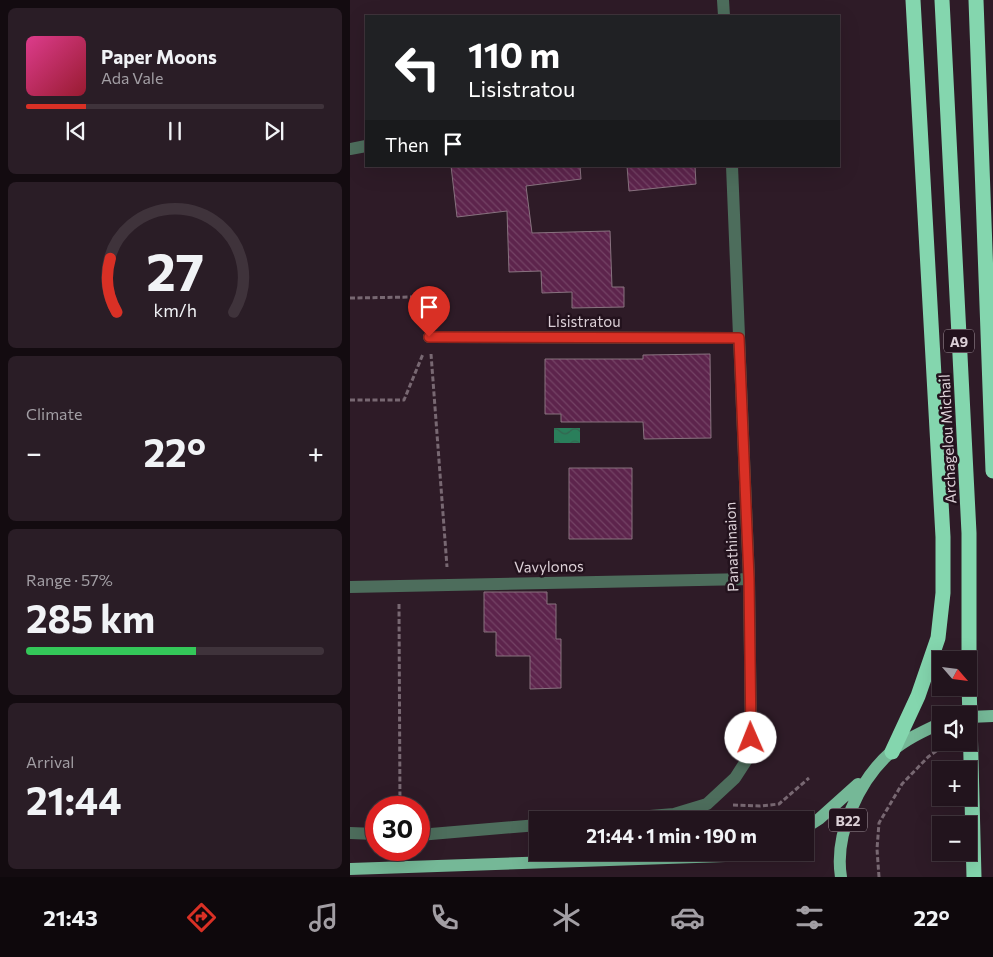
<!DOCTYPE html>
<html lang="en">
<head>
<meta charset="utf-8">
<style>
  :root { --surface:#22141d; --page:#2a1d26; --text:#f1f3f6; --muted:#a29ea4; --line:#3f333b; --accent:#d93025 }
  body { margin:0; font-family:Commissioner,sans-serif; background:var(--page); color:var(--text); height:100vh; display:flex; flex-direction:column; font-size:19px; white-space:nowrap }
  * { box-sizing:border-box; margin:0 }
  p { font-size:16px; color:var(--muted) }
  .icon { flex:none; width:28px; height:28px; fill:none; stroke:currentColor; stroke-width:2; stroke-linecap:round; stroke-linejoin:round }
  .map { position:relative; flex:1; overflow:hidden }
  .drawer { display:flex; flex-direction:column; gap:8px; padding:8px; background:#130b10; width:350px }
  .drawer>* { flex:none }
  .hud { position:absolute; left:15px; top:15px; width:475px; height:152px; border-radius:0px; box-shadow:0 5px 20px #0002,0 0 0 1px var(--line); background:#202124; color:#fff; overflow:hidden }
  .needle { width:32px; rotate:118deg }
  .buttons { position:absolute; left:582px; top:651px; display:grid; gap:10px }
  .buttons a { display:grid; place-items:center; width:45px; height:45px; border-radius:0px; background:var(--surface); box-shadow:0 5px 20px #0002,0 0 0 1px var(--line); font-size:25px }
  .speed { position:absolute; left:15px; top:796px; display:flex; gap:10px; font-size:25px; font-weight:700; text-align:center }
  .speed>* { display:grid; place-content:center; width:65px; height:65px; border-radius:50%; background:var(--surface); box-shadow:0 5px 20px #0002,0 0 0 1px var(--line); line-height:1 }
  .speed .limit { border:8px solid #d22; background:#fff; color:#111 }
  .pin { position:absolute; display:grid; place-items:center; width:42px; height:42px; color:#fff; margin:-51px -21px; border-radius:50% 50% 50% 0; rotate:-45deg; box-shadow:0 0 5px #0007 }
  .pin .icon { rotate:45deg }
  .me { position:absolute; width:55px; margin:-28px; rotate:359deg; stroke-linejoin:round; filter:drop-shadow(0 0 4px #0008) }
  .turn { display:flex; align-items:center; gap:18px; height:105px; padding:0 20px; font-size:22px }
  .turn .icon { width:65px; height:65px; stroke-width:2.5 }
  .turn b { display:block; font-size:35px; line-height:42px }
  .then { display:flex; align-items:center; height:48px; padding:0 20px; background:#0003; gap:10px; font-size:19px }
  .big { font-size:38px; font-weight:700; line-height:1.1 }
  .drawer .card { flex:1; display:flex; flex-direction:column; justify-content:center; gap:8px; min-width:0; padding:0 18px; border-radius:8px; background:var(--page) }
  .drawer .dial { align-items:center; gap:0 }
  .dial svg { height:130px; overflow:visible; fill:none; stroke:var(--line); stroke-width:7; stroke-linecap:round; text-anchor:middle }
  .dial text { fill:var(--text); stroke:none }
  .song { display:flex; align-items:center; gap:15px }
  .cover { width:60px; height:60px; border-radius:8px; background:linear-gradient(135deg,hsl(330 70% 55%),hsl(350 70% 35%)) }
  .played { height:5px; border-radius:2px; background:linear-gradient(90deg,var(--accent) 20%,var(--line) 20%) }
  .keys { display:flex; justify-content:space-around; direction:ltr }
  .heat { display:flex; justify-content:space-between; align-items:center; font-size:28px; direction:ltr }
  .charge { height:8px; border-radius:4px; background:linear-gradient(90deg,#34c759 57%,var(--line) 0) }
  .trip { position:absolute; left:179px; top:811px; width:285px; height:50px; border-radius:0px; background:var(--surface); box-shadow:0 5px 20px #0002,0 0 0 1px var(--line); font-weight:700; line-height:50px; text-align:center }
  .tabs { display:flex; height:80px; justify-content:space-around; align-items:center; background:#0e080c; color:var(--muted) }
  .tabs .icon { width:35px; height:35px }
  .tabs .current { color:var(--accent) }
  .tabs b { font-size:22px; color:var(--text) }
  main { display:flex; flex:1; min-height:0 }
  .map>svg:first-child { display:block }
  .water { fill:url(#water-waves) }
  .building { fill:url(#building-back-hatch); stroke:#88727f }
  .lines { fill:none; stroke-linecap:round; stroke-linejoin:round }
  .path { stroke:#786872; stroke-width:3; stroke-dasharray:5 2.5; stroke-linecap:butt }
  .minor { stroke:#4d6d5c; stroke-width:12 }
  .major { stroke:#75b897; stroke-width:12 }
  .highway { stroke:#84d6ae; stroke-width:15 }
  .major-bridge { stroke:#75b897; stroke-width:12 }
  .route-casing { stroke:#8d1f18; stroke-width:12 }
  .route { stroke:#d93025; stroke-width:9 }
  .labels { text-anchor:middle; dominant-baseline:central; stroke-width:5; stroke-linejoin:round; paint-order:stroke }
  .shield { fill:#23121d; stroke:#a4979f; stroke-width:1 }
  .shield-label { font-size:14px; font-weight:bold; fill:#dcd0d7 }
  .street-label { font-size:15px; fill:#dcd0d7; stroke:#23121d }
</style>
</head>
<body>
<main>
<section class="drawer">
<div class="card">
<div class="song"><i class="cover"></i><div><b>Paper Moons</b><p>Ada Vale</p></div></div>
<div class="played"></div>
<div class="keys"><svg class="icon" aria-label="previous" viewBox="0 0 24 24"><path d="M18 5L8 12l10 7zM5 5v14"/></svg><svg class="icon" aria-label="pause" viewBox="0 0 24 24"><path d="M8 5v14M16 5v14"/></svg><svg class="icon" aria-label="next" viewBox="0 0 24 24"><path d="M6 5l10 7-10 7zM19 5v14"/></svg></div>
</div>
<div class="card dial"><svg viewBox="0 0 100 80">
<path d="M14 69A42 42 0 1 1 86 69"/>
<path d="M14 69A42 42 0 0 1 10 36" stroke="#d93025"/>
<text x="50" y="56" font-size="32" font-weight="700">27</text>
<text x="50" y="72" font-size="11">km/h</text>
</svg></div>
<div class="card"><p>Climate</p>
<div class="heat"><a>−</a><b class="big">22°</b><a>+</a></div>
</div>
<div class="card"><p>Range · 57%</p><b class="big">285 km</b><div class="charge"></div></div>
<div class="card"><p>Arrival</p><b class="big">21:44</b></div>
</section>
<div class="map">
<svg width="643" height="877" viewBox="0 0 643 877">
  <defs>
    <pattern id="water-waves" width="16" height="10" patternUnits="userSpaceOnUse" patternTransform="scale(1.25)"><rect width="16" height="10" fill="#2a7f5b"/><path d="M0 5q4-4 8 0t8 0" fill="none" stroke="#346550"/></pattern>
    <pattern id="building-back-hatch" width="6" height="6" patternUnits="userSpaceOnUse" patternTransform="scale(1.25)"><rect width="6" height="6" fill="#5d244c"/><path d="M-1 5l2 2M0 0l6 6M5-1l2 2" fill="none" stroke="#744365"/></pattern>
  </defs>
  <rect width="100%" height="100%" fill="#2e1b27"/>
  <path class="water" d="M204,428h26v15h-26z"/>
  <path class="building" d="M101,166h129l1,13 -55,7 6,47 78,-2 2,56h12v20l-52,1v-16l-30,1 -1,-22 -32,1 -2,-61 -50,6z
    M277,166h68l1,18 -67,7z
    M360,354l1,84 -67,1 -1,-17h-82v-8h-16v-55h98v-4z
    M219,468h63v71h-63z
    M134,592h63v12h9v35h5v49l-31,1v-33h-34v-24h-12z"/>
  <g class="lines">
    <path class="path" d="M0,298l63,-1 10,24
      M81,354l16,213
      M0,400h54l19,-46
      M49,604l1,204
      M383,805l27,1 19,-2 30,-26
      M529,877l-2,-28 2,-26 23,-39 26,-27 19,-14"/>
    <path class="minor" d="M373,0l1,16
      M0,149l16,-3
      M79,337l310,1
      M0,587l399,-8
      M252,820l72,-6 33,-10 28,-26 11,-17 5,-23 -2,-159 -17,-413
      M0,833l26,1
      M69,835l119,-10"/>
    <path class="major" d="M455,828l14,-9 39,-35
      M0,869l375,-13 18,-4
      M491,877c-7,-43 18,-97 50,-125 15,-13 33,-21 50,-29"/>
    <path class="highway" d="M592,0l27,533v149l5,195
      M626,0l17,471
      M542,752l26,-56 20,-58 5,-45v-56l-30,-537"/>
    <path class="major-bridge" d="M619,717l24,-1"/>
  </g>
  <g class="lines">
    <g class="route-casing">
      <path id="route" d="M79,337l310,1 10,241 2,159"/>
    </g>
    <use href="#route" class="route"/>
  </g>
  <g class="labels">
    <g class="shield">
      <rect x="594" y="329.5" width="30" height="23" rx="4"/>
      <rect x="479" y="808.5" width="38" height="23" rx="4"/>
    </g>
    <g class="shield-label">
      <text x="609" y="341">A9</text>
      <text x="498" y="820">B22</text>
    </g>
    <g class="street-label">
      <text x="234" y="321">Lisistratou</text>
      <text transform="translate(597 439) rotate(-93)">Archagelou Michail</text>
      <text transform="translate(381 547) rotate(-92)">Panathinaion</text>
      <text transform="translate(199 566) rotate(-1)">Vavylonos</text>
    </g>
  </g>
</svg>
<div class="buttons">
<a><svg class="needle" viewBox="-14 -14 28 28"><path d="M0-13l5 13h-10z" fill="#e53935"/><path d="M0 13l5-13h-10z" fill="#a29ea4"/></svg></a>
<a><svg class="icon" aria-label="sound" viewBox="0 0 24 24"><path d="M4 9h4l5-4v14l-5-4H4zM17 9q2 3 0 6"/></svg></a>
<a>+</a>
<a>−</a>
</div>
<div class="speed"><div class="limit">30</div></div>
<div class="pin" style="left:79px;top:337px;background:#d93025"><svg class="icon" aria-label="arrive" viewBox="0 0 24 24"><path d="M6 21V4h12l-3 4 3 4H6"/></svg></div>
<svg class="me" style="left:401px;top:738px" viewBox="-20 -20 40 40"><circle r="19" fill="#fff"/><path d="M0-13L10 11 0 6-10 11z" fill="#d93025"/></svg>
<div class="trip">21:44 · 1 min · 190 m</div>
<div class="hud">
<div class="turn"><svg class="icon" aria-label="left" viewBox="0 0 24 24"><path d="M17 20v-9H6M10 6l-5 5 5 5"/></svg><div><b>110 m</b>Lisistratou</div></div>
<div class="then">Then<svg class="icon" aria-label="arrive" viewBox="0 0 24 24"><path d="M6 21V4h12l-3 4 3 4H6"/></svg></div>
</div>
</div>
</main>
<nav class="tabs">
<b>21:43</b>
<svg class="icon current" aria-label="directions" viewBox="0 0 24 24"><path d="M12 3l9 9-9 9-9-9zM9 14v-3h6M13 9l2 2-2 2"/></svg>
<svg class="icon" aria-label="music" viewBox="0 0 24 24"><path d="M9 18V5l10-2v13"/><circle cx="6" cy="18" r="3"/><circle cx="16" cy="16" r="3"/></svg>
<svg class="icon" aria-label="phone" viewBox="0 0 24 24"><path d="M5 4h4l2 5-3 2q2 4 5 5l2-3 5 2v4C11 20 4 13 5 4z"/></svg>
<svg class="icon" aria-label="climate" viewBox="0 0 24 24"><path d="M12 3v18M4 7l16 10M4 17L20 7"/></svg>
<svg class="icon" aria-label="car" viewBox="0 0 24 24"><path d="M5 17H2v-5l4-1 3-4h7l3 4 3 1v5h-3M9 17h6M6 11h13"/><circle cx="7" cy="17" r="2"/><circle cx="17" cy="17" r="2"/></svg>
<svg class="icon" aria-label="filters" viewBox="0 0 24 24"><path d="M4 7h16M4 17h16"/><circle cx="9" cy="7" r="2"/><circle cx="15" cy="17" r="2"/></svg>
<b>22°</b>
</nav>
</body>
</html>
